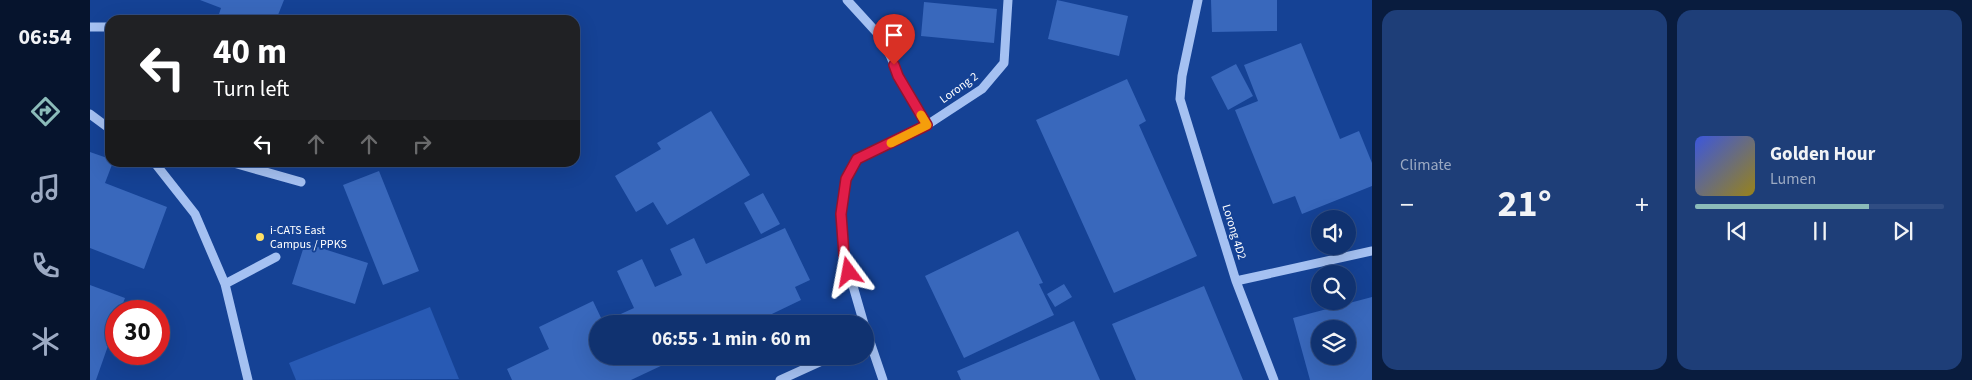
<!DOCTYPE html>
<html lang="en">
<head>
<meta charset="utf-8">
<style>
  :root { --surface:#103270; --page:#1e3e78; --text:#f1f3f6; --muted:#9caac3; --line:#304d83; --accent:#8bbbb9 }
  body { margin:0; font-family:"Source Sans 3",sans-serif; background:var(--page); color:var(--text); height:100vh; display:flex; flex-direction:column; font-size:19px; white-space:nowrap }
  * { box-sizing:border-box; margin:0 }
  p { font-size:16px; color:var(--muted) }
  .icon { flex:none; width:28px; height:28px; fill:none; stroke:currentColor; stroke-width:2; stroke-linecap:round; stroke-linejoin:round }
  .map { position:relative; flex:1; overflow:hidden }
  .side { display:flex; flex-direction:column; gap:10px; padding:10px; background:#091c3e; width:600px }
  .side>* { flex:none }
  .hud { position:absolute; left:15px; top:15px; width:475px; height:152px; border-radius:15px; box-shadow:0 5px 20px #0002,0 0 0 1px var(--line); background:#202124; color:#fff; overflow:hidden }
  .buttons { position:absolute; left:1221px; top:210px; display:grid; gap:10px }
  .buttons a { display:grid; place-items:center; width:45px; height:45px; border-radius:50%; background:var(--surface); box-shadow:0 5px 20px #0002,0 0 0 1px var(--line); font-size:25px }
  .speed { position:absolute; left:15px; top:300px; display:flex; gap:10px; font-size:25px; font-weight:700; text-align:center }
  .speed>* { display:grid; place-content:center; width:65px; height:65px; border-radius:50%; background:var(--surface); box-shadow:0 5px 20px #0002,0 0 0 1px var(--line); line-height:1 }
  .speed .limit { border:8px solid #d22; background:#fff; color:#111 }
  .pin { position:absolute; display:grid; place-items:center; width:42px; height:42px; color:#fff; margin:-51px -21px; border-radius:50% 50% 50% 0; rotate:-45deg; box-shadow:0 0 5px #0007 }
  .pin .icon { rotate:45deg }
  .me { position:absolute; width:55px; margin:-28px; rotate:347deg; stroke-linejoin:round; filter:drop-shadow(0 0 4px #0008) }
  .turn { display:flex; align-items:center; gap:18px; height:105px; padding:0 25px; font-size:22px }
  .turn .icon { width:65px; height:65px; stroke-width:2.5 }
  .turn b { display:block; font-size:35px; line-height:42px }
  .lanes { display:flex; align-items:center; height:48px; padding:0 25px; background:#0003; justify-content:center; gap:25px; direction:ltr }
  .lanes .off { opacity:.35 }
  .big { font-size:38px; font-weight:700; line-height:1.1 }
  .side .widget { flex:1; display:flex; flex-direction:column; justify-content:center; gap:8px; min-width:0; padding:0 18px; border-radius:15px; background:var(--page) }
  .song { display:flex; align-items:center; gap:15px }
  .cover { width:60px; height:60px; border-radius:8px; background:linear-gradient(135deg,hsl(230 70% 55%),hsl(50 70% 35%)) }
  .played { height:5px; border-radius:2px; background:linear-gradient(90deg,var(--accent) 70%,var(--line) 70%) }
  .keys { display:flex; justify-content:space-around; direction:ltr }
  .heat { display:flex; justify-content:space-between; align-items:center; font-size:28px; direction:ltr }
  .side .tiles { flex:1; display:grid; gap:10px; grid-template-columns:repeat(2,1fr) }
  .trip { position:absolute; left:499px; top:315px; width:285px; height:50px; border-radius:25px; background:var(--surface); box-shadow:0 5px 20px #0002,0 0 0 1px var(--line); font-weight:700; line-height:50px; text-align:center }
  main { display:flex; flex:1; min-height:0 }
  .menu { display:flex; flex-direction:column; width:90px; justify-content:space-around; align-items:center; background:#06142d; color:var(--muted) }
  .menu .icon { width:35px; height:35px }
  .menu .on { color:var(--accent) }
  .menu b { font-size:22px; color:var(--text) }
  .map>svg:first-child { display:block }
  .green { fill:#285ab4 }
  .building { fill:#3968bc; fill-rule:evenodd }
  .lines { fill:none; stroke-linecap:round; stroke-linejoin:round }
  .minor { stroke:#a5c1f2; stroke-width:9 }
  .route-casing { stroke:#92132f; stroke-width:12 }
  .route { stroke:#e11d48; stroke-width:9 }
  .slow { stroke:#f59e0b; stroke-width:9 }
  .poi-dot { fill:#ffe066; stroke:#154295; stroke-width:2 }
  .labels { text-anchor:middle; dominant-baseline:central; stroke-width:4; stroke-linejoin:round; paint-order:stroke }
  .street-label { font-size:12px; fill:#fff; stroke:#154295 }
  .poi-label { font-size:12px; fill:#fff; stroke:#154295; text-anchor:start }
</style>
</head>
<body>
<main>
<nav class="menu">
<b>06:54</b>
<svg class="icon on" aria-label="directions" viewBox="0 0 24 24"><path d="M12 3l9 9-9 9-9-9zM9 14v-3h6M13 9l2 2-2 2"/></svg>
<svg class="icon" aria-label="music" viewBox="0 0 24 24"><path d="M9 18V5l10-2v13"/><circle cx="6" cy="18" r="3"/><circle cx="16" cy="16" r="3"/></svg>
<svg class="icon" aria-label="phone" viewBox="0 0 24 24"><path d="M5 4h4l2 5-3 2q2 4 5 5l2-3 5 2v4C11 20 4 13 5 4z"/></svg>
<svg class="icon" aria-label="climate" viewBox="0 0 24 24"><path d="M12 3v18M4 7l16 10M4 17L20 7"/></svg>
</nav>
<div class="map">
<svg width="1282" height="380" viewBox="0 0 1282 380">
  <rect width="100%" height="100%" fill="#154295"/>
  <path class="green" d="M340,307l29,72 -163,1 -7,-17z"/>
  <path class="building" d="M110,0h84l-6,15 12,5h-73l4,-12z
    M967,0l71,16 -9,40 -71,-17z
    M1121,0h66v31l-65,1z
    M834,2l73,7 -3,34 -73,-7z
    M1211,43l39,96 19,-8 13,32v23l-70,28 -7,-18 -22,8 -38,-94 23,-9 -14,-36z
    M1146,64l17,32 -25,14 -17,-33z
    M1037,79l19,42 -7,4 58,131 -83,37 -78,-173z
    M621,111l39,64 -83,50 -14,-23 -17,10 -21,-36 46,-27 -4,-6z
    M0,152l20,7v3h3l-8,21 62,24 -23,62 -54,-21z
    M289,171l40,100 -36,14 -40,-100z
    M673,193l17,31 -19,10 -17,-31z
    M695,228l25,52 -15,7 6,13 -50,24h-153v32h84l-51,24h-119l-5,-11 42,-20 -10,-22 54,-26 10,21 31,-14 -17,-37 25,-12 13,28 27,-12 -12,-26 24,-11 12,26z
    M928,231l25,52 -4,1 15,31 -90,43 -39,-82z
    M215,243l63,20 -13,41 -63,-20z
    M974,284l8,13 -17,10 -8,-13z
    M0,285l35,13 -5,13h-4v12l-20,57h-6z
    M1114,286l39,94h-107l-24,-56z
    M1282,297v83h-62l-17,-62zM1230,329h28v27h-28z
    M984,321l26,59h-139l-4,-9z"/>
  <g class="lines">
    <path class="minor" d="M757,0l32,35 11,20 9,21 28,49
      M1108,0l-16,76 -2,23 56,182 38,99
      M0,27h20
      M0,114l20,15
      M64,162l41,52 30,70 23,96
      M140,162l71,20
      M1146,281l136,-30
      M135,284l51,-27
      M774,324l-20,-69 -3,-41 5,-35 11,-20 70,-34 55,-36 22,-26 4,-63
      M775,327l18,53
      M690,380l53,-24"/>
  </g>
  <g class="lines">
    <g class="route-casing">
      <path id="route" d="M759,272l-5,-17 -3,-41 5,-35 11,-20 70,-34 -29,-49 -4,-11"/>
    </g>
    <use href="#route" class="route"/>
    <path class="slow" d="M801,143l36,-18 -6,-10"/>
  </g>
  <circle class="poi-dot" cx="170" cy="237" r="5"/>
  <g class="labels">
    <g class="street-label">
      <text transform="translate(869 88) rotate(-36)">Lorong 2</text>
      <text transform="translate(1144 232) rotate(73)">Lorong 4D2</text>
    </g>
    <g class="poi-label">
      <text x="180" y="230">i-CATS East<tspan x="180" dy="14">Campus / PPKS</tspan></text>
    </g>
  </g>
</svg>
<div class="buttons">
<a><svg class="icon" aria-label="sound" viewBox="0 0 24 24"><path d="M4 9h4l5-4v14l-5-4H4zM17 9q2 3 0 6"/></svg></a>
<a><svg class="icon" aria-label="search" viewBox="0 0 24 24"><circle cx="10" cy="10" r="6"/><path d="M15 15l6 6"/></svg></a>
<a><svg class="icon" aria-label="layers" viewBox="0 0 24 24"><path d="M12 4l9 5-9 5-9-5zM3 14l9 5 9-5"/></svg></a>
</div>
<div class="speed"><div class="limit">30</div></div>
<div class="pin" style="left:804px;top:65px;background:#d93025"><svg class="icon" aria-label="arrive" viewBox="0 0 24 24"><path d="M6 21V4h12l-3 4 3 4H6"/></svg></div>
<svg class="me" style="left:759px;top:272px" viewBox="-20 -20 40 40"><path d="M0-17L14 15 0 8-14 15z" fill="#e11d48" stroke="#fff" stroke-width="4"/></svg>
<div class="trip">06:55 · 1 min · 60 m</div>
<div class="hud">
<div class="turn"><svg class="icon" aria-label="left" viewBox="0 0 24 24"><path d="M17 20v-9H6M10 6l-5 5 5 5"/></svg><div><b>40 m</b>Turn left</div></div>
<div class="lanes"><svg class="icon" aria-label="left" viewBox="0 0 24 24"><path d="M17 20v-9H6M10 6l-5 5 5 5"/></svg><svg class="icon off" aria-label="ahead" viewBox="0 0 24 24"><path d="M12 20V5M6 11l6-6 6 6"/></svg><svg class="icon off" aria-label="ahead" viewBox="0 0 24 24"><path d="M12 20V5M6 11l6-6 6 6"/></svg><svg class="icon off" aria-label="right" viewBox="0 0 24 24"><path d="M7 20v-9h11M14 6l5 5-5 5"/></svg></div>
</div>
</div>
<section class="side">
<div class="tiles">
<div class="widget"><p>Climate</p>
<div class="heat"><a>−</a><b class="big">21°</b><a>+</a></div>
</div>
<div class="widget">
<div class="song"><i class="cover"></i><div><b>Golden Hour</b><p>Lumen</p></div></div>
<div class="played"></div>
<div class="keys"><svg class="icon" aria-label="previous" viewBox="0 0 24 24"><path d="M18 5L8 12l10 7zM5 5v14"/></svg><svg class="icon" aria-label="pause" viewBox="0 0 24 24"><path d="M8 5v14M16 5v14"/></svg><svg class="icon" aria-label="next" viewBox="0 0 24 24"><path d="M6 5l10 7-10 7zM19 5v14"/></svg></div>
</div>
</div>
</section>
</main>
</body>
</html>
